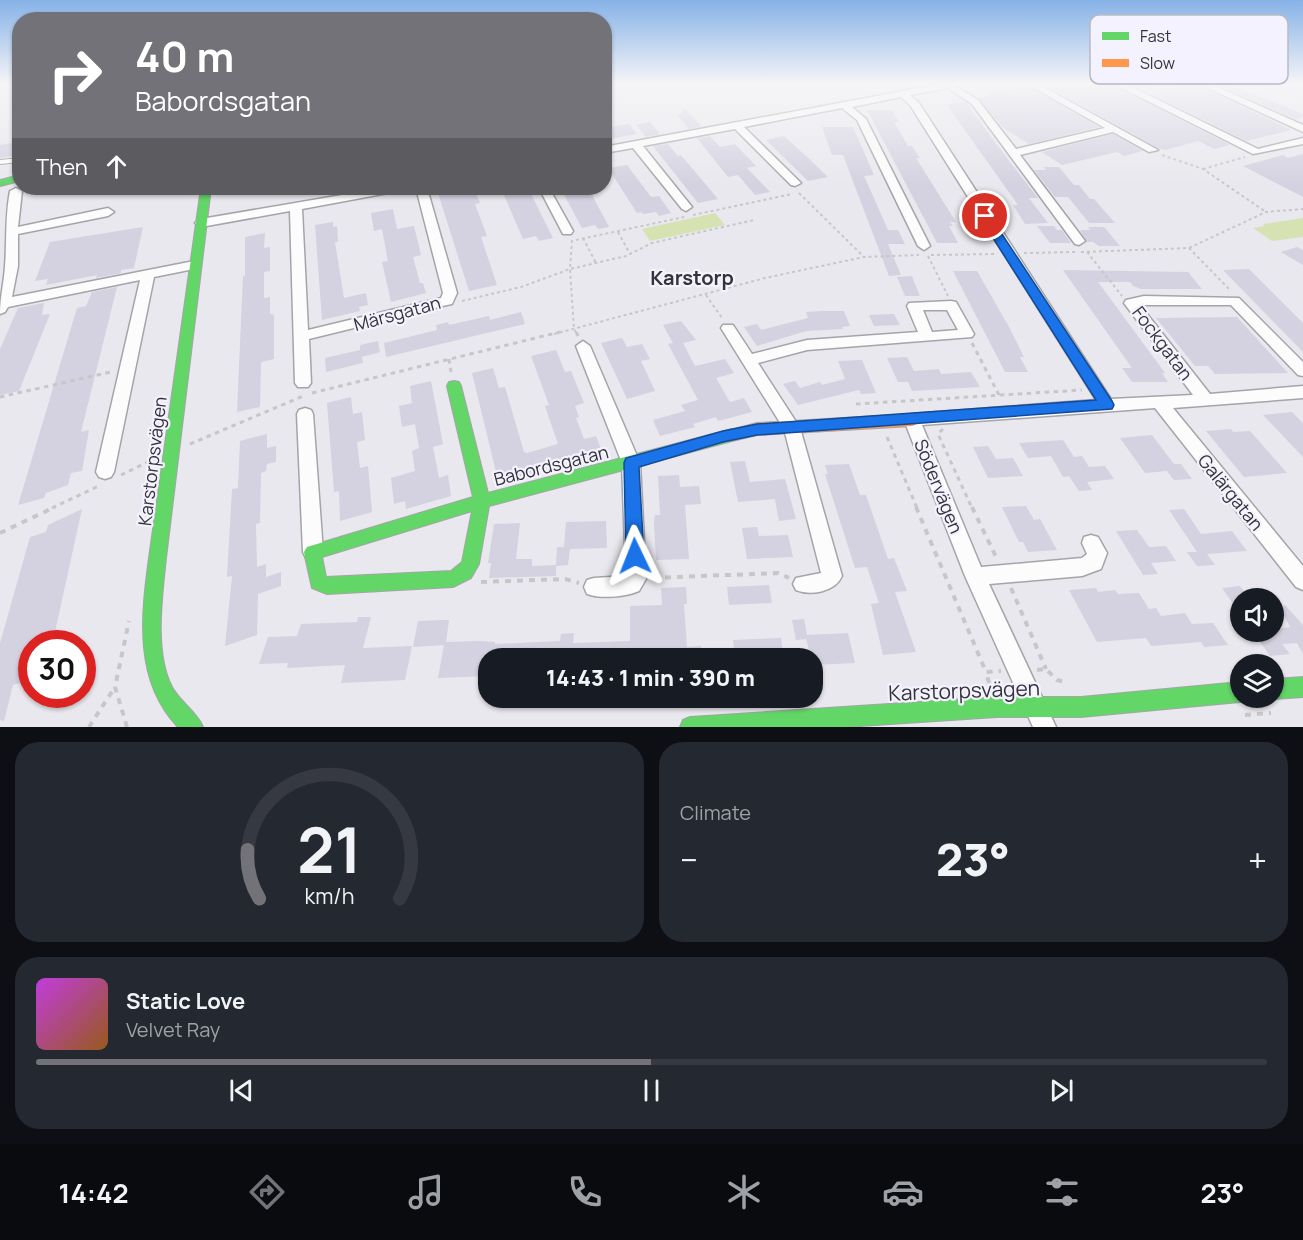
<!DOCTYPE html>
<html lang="en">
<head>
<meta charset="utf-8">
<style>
  :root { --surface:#171b24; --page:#242831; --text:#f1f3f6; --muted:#9ea1a6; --line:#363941; --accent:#737278 }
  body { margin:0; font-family:Manrope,sans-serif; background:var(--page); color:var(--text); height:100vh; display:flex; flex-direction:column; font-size:22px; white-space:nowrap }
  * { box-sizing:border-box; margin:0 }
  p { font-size:20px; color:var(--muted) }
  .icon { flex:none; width:33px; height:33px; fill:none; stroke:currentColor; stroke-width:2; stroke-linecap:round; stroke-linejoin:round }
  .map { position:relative; height:727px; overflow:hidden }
  .details { display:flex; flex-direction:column; gap:15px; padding:15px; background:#0d0f14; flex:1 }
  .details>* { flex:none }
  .top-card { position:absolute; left:12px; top:12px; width:600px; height:183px; border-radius:24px; box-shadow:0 2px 4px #0004; background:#737278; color:#fff; overflow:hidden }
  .fabs { position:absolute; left:1230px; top:588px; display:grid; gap:12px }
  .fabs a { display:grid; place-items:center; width:54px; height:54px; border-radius:50%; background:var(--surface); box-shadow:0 2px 4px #0004; font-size:30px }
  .speed { position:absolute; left:18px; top:630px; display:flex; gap:12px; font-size:30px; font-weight:700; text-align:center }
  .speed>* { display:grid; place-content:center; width:78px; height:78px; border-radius:50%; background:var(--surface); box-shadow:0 2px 4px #0004; line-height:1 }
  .speed .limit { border:9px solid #d22; background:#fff; color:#111 }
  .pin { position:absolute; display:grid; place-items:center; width:51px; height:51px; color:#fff; margin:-26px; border:3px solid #fff; border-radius:50%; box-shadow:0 2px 6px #0007 }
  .me { position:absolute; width:66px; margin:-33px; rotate:358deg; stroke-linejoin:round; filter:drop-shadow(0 0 4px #0008) }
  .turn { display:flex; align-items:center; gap:21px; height:126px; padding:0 24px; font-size:27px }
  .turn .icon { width:78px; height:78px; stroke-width:2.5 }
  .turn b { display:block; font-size:42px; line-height:51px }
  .then { display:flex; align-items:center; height:57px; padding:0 24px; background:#0003; gap:12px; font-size:22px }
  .big { font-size:45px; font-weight:800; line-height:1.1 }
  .details .card { flex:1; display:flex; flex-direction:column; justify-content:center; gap:9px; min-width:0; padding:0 21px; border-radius:24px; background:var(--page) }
  .details .dial { align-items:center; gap:0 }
  .dial svg { height:156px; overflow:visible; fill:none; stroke:var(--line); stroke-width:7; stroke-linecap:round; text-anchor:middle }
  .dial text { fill:var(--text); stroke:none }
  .song { display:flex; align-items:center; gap:18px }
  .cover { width:72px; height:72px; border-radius:9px; background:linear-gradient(135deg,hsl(290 70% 55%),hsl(30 70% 35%)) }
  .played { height:6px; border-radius:3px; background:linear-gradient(90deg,var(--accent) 50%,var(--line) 50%) }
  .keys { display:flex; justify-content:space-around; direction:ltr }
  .heat { display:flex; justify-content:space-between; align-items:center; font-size:33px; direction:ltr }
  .details .tiles { flex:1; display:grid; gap:15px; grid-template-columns:1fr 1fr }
  .card:last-child { grid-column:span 2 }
  .trip { position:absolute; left:478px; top:648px; width:345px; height:60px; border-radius:24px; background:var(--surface); box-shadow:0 2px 4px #0004; font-weight:800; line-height:60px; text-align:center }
  .dock { display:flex; height:96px; justify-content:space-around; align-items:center; background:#090b0e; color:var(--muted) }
  .dock .icon { width:42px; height:42px }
  .dock .current { color:var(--accent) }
  .dock b { font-size:27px; color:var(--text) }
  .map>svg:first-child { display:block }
  .green { fill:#d7e2b3 }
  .building { fill:#d4d1e0 }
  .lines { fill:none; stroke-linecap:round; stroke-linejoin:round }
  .lane-casing { stroke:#a5a4a9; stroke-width:2 }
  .street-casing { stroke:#a5a4a9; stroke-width:3 }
  .fast-casing { stroke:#a5a4a9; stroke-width:2 }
  .slow-casing { stroke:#a5a4a9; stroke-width:2 }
  .path-far2 { stroke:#c7c7ca; stroke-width:2; stroke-dasharray:3 3; stroke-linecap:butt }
  .path-far1 { stroke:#c7c7ca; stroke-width:3; stroke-dasharray:4.5 4.5; stroke-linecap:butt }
  .path { stroke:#c7c7ca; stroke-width:4; stroke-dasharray:6 6; stroke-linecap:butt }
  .lane { fill:#fcfcfc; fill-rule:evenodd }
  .street { fill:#fcfcfc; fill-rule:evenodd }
  .fast { fill:#63d668; fill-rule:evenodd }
  .slow { fill:#ff974d; fill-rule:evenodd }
  .route { fill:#1a73e8; stroke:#114b97; stroke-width:1.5 }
  .labels { text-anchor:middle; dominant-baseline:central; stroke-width:4.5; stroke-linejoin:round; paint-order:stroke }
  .street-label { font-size:18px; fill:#343338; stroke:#f4f2ff }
  .neighbourhood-label { font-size:20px; font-weight:bold; fill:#343338; stroke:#f4f2ff }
  .near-street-label { font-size:21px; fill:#343338; stroke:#f4f2ff }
  .key { fill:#f4f2ff; stroke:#bab9c3; stroke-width:1.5 }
  .key-label { font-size:16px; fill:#343338 }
</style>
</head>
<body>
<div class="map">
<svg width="1303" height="727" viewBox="0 0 1303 727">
  <rect width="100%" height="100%" fill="#e9e8ee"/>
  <path class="green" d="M715,213l10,12 -75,16 -8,-12z
    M1303,218v19l-31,4 -19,-13 12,-2 -2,-2z"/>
  <path class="building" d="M1043,84h69l118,61 -16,4 -16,-8 -33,9 -7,-2z
    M1132,84h17l9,5 20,-5h19l94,46 -45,11z
    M1217,84h13l73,30v3l-8,2z
    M1026,86l73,41 -70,17 -27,-17 -23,-29 11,-2 -3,-2z
    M964,101l6,5 3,4 -4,-3 41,55 28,36h-9l19,25 -23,1 -12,-19h5l-71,-100z
    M685,109l16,17 -12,3 -11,-13z
    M867,110h25l7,12h-5l14,24h4l8,12h-4l40,64h-6l3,4h-4l9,17h-21z
    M650,122l10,12 -14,3 -10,-12z
    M629,124l8,10 -33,6v-12z
    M822,127h31l21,48 -10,1 9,20 15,34h10l7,14h-17l13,31 -12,1 -46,-121h-11z
    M1113,134l30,17 -19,5 -7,-4 -55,13 -20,-13z
    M710,136l10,11 15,-3 21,22 -9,2 23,24 -15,3 -17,-20 -10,2 -31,-39z
    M784,136l22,20 22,21 -20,4 -42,-41z
    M19,142l-7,14 -12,2v-13z
    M668,144l10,12 3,-1 37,44 -20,4 -45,-57z
    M1303,154v43l-60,-31 40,-11 5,3z
    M627,165l24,32 8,-1 12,17 -12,3 -3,-4 -13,2 -2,-2 -4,1 -29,-45z
    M1044,167h15l15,18h5l11,14h4l21,24h-26l-21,-26h-13l-21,-27h12z
    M460,188h14l6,15 -5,1 12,32 -6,1 16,48 -28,6 -31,-98z
    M506,188h22l25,50 -14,3 -3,-5 -13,3 -20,-46 5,-1z
    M579,188l3,7 9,-2 18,34 -11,2 -3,-4 -13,3 -21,-39z
    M393,209l4,20 17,-3 7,29 -8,2 7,26h3l3,10 -35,9 -9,-40 6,-1 -6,-32 -8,2 -3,-18z
    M333,222v5l4,-1 1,16h-3l9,56 22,-5 2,12 -9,2 1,4 -38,9 -7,-95z
    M1037,226h17l3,4h5l9,13h-21z
    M143,227l-9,41 -13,2v3l-25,5 1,-3 -51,10 2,-6 -13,2 15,-39z
    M1088,227h16l16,19h-21l-6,-4h-6l-7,-12h10z
    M265,233l-1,15 6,-1v24l-6,1v26l6,-1v17h3l1,2v43l-13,3 -1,45 -23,5 6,-136h2v-39z
    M1297,247l6,3v15l-22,-13z
    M1249,269l54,54v29l-80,-82z
    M1063,270l125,2 14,17h-61l-8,-3 -3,-4h-32l67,91h-3l6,9h-36l-10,-14h10z
    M953,271h24l32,56 15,30h-4l8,15h-23z
    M912,276l3,8 5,12h-15l-8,-19z
    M117,287l-36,145 8,-2 -7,41 -11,2 -3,12 -22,8 -2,5 -26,7 59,-197 9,-2 6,-14z
    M44,303l-2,12 8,-1 -31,77 -19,4v-46l18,-41z
    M822,311h22l6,15 -8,1 1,2 -37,2 -49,15 -13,-19 13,-3 4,6 47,-12 -2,-6z
    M521,312l4,12 -139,33 -2,-14 53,-13 -1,-5 12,-3 1,3 40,-9 1,4z
    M894,314l6,11 -26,1 -5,-11z
    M1237,317l51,56 -73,1 -7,-8h-13l-39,-48z
    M681,321l15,19 -13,3 12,23 30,-7 9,14 -18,5 14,24 14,-4 8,14 -34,9 -2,-4 -23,7 2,3 -35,9 -7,-16 32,-9 -4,-6 17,-5 -30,-56 5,-1 -10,-18z
    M622,338l5,9 15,-3 8,15 -9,2 14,30 -28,8 -26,-56z
    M378,341l2,11 -18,5 1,6 -37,9 -1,-14 35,-8v-5z
    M556,350l9,22 6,-1 13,32 -9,3 4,11 -3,1 8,21 12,-3 7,18 -34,10 -2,-6 -32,8 2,6 -19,5 -2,-6 -19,5 -25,-103 21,-5 6,20 6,-1 19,65 3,1 31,-9 -13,-38 4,-1 -18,-49z
    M907,357l7,14 25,-2 2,5 30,-2 9,15 -68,4 -4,-9h-10l-11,-24z
    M862,360l14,33 -15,1 -2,-4 -61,15 -15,-21 12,-3 5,7 20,-6 2,3 23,-6 -7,-18z
    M431,381l12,63 -10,3 6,31 9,-3 3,21 -45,13 -1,-8 -11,3 -3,-26 24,-7 -3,-20 7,-3 -4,-24 -13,3 -3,-21 13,-3 -2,-17z
    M351,397l2,17 9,-2 3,28 -8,2 3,26 8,-2 4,46 -32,9 -1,-30 -5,1 -7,-89z
    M1292,412l11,11v34l-40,-42z
    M1231,429l2,3 17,-1 37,42 -43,4 -38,-46z
    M267,434v14l9,-2v16l-9,2 -1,7 -5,2 -1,50 -4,1 1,43 9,-3v13l15,-5v14l-23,8 -1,41 -32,11 7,-70 -5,1 5,-88 6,-1 2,-47z
    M1152,435l22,29h7l11,15 -18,1 -7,-9 -22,2 -25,-35z
    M1063,440l11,17 8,-1 7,11 16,-1 9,13 -27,3 5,8 -13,1 -10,-15 -6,1 -12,-21 -23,2 -9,-15z
    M988,446l8,13 17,-1 10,18 -35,2 -15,-31z
    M745,461l5,21 35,-3 11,40 -17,2 -4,-22 -37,3 -8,-40z
    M849,464l11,31h6l22,64 6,-1 13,33 -12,1 21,60 -33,3 -12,-51 8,-1 -12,-36 -12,1 -30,-94h3l-3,-9z
    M679,475l1,12 19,-1 2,18 -16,1 4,54 -33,1 -2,-36 1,-9h5l-2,-39z
    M1026,506l8,14 6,-1 17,31 -29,2 -5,-10h-4l-17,-35z
    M82,509l-29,132 -21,3v36l-19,5 -9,36 -4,-1v-77l30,-106 16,-5 2,-7z
    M1184,509l17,25 31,-3 15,20 -40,3 8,11 -18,1 -10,-14h10l-28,-42z
    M606,521l1,27 -37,1 -2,16 -12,1v10l-67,2 2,-15h-3l6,-39 26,-1 -4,36h16v7l24,-1 1,-18h7l2,-25z
    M757,527l2,9 29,-1 5,22 -46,2 -5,-31z
    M1137,530l12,17 17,-1 10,15 -25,2 7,11 -15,1 -27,-44z
    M769,585l3,18 -43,2 -2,-18z
    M1240,586l9,12h-9v16l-18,-26z
    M686,587l1,17h-3l3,43 14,-1 1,12h-213v18l-51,2 6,-33 -31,2 5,-26 23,-1h8l-3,22 35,-1 14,1v2l65,-3 1,-7 13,-1 -1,10 57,-2v-35l32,-1 -1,-17z
    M1096,588l2,4 17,-2 3,4 21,-1 10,16 7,-1 5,8 24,-3 7,11 21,-1 15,22 -24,2 -3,-5 -50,4 -5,-8 -49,4 -28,-52z
    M1285,605l18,20v29l-6,-11 -15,1 8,10 -20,2 -17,-24h21v-3l16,-2 -10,-19z
    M358,617h13l-8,31 49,-2 -7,34 -64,3 4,-18 -58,3 1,-5 -29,1 9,-27 29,-1 4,-12 56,-2z
    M804,619l3,16 41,-2 7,30 -42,2 -7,-26 -10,1 -4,-20z
    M781,638l3,20h-49l-2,-18z"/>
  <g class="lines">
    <g class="lane-casing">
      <path id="lane" d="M20,158v4l-20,2v-4z"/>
    </g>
    <g class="street-casing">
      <path id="street" d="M941,84h20l-4,3 21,13 38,49 89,-21 -78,-44h11l120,66 -9,2 -36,-20 -93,23 65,86 -6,4 -4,-1 -103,-140 -24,-16 -38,7 9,8 192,296 82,-4 -69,-92 2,-3 18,-4 95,2 64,64v14l-5,-1 -67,-70h-91l70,89 93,-8v12l-130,10 130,158v24l-7,-3 -141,-179 -233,17 59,142 101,-9 5,-4 -5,-11 2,-6 7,-2 7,2 9,16 -6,16 -19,7 -93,8 67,143h-23l-68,-151 -61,-156 2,-4 6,-2 184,-14 -186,-295 -9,-8 -49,10 14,12 64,127 -6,4 -6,-4 -61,-126 -15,-12 -98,19 55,54 2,2 -6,3 -4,-1 -56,-56 -92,17 49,61 -6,4 -4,-2 -49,-61 -29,5v-6z
        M1114,84h12l132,65 45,-11v6l-50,10z
        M1199,84h12l92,41v7z
        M16,188l6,3 -4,36 90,-19 6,4 -6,4 -90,18v32l-6,31 182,-36 6,4 -1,3 -45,9 -40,195 -3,5 -6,2 -6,-2 -3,-5 44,-192 -132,27 -3,5 -5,2c0,-17 4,-31 5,-48 2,-26 0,-49 5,-75z
        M383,188h22l-6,3 -97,18 6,121 133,-32 2,-5 -27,-105h11l30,105 -5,11 -5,1 -138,34 2,44 -3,4h-10l-3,-4 -5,-172 -89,16 -6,-4 6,-4z
        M539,188h10l24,43 -2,3h-8z
        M951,301l5,1 18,32 -2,3 -165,13 -49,13 42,65 42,148c-7,16 -31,20 -46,14l-3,-6 3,-6 25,-5 -37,-144 -63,-101 2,-3h10l19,29 55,-14 111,-8 -11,-26 2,-3zM923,310h24l11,20 -26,2z
        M583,341l7,5 50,117 6,116 -7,12c-14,6 -38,8 -52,3l-3,-7 3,-7 7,-2 32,-2 -4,-113 -46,-117z
        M305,408l6,2 2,4 10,138 -3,6 -7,3 -7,-3 -3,-6 -6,-138 2,-4z"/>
    </g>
    <g class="fast-casing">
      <path id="fast" d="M20,175v6l-20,5v-6z
        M201,188h10l-45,370c-4,38 -12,95 6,129 8,15 25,25 31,40h-25c-44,-46 -37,-110 -29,-169z
        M454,381l5,1 2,4 27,107 244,-64 5,2 2,4 -2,4 -5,2 -243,65 -10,58 -8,14 -18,9 -126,7 -15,-6 -8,-36 3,-5 166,-50 -26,-111 2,-4zM472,511l-10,51 -11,9 -125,6 -4,-20z
        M1303,677v20l-29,2 -3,-1h3v-19z
        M1240,682v16h8l-8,4 -159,15h-84l-152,10h-165l3,-7 7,-3 307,-20h84z"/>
    </g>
    <g class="slow-casing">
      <path id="slow" d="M912,414l5,2 2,4 -2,4 -5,2 -155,9 -25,6 -5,-2 -2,-4 2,-4 30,-8z"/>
    </g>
    <path class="path-far2" d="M1291,84l12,5
      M1162,155l41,14 63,43
      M1203,169l42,-12
      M186,188l4,7
      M799,193l65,64
      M693,215l99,-21
      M618,232l12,22
      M583,238l13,25
      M572,240l-2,29 4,60 3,5
      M576,240l108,-23
      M1189,248l77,-36 37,-3
      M1081,252l108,-4 42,43
      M1087,252l35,44
      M1024,253l51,-1
      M931,255l66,-1
      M928,256l20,40
      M706,295l16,23
      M462,301l59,-14 49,-18 56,-13 26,-13 102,-23
      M554,334l211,-56 99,-21 55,-2"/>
    <path class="path-far1" d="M576,332l3,5
      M972,343l27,52
      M449,359l2,13
      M312,393l248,-61
      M0,397l111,-25
      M856,404l226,-14
      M943,429l-5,5 34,74
      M887,437l30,71
      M190,444l116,-49
      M121,475l29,-14
      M52,508l49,-23"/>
    <path class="path" d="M916,507l70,165
      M972,507l26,54
      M0,533l55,-26
      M653,578l125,-5 11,5
      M481,582l84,-3 14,4
      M1011,588l35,81
      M1037,670l9,-1 11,11 8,2
      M989,683l-3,-11 15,-1
      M1245,715l26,-2
      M89,727l26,-40
      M127,727l-12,-40 14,-66"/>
    <use href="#lane" class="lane"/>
    <use href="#street" class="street"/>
    <use href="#fast" class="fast"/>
    <use href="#slow" class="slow"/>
  </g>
  <linearGradient id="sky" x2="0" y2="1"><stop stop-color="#86b2e7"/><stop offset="0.45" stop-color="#f5f5f7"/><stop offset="1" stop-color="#f5f5f7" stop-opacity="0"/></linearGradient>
  <rect width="1303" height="186" fill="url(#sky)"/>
  <path class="route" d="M985,213l5,3 122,185 2,4 -2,4 -355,26 -34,7 -84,25 5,89 -3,5 -6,3 -6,-3 -3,-5 -2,-93 2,-5 97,-27 34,-7 339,-24 -117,-184z"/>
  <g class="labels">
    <g class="street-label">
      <text transform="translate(397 313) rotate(-15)">Märsgatan</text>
      <text transform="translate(1163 343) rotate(53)">Fockgatan</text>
      <text transform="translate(152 461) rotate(-83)">Karstorpsvägen</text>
      <text transform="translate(551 465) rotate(-14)">Babordsgatan</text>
      <text transform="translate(939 486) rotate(68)">Södervägen</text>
      <text transform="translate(1231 492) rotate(51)">Galärgatan</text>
    </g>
    <g class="neighbourhood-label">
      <text x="692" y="277">Karstorp</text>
    </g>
    <g class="near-street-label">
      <text transform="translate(964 690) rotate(-2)">Karstorpsvägen</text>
    </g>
  </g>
  <rect x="1090" y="15" width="198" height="69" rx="9" class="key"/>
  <rect x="1102" y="32" width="27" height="8" fill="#63d668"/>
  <rect x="1102" y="59" width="27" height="8" fill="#ff974d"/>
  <g class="key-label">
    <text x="1140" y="42">Fast</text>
    <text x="1140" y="69">Slow</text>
  </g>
</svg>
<div class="fabs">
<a><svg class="icon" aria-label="sound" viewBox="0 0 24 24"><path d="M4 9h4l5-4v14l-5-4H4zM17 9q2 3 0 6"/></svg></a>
<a><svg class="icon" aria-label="layers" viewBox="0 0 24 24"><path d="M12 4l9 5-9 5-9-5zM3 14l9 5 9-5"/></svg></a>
</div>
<div class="speed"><div class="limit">30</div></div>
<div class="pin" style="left:985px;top:216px;background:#d93025"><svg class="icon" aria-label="arrive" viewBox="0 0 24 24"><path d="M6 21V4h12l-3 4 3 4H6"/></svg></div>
<svg class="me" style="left:635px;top:556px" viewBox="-20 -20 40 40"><path d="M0-17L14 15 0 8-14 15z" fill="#1a73e8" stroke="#fff" stroke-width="4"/></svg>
<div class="trip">14:43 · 1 min · 390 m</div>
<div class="top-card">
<div class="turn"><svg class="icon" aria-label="right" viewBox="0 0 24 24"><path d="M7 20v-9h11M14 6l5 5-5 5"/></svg><div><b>40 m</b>Babordsgatan</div></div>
<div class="then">Then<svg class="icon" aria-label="ahead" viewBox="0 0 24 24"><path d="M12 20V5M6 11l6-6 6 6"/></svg></div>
</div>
</div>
<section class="details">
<div class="tiles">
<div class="card dial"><svg viewBox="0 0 100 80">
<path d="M14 69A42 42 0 1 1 86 69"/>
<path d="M14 69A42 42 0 0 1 8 44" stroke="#737278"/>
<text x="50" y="56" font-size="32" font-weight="700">21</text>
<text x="50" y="72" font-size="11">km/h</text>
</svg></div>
<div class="card"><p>Climate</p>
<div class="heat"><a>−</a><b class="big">23°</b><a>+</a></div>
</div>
<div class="card">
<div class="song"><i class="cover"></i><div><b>Static Love</b><p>Velvet Ray</p></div></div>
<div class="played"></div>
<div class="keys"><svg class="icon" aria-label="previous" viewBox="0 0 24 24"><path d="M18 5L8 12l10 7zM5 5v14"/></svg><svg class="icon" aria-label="pause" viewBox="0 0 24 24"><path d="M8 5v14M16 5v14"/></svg><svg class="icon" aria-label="next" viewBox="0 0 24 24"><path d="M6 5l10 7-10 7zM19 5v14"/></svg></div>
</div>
</div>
</section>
<nav class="dock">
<b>14:42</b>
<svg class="icon current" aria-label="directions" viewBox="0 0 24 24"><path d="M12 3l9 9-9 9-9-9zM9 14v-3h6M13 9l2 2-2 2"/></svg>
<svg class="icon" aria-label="music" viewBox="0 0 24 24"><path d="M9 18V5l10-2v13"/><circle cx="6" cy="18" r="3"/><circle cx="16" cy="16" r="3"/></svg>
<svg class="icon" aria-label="phone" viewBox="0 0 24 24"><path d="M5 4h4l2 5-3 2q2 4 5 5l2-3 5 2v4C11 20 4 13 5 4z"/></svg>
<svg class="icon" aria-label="climate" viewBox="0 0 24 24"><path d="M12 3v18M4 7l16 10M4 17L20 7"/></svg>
<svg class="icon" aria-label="car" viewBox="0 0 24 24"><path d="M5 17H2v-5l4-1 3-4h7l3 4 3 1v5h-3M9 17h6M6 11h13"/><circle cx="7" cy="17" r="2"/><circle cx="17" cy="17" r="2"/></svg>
<svg class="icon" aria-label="filters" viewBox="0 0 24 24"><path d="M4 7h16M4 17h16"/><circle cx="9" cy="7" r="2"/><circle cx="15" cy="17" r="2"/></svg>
<b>23°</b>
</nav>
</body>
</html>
